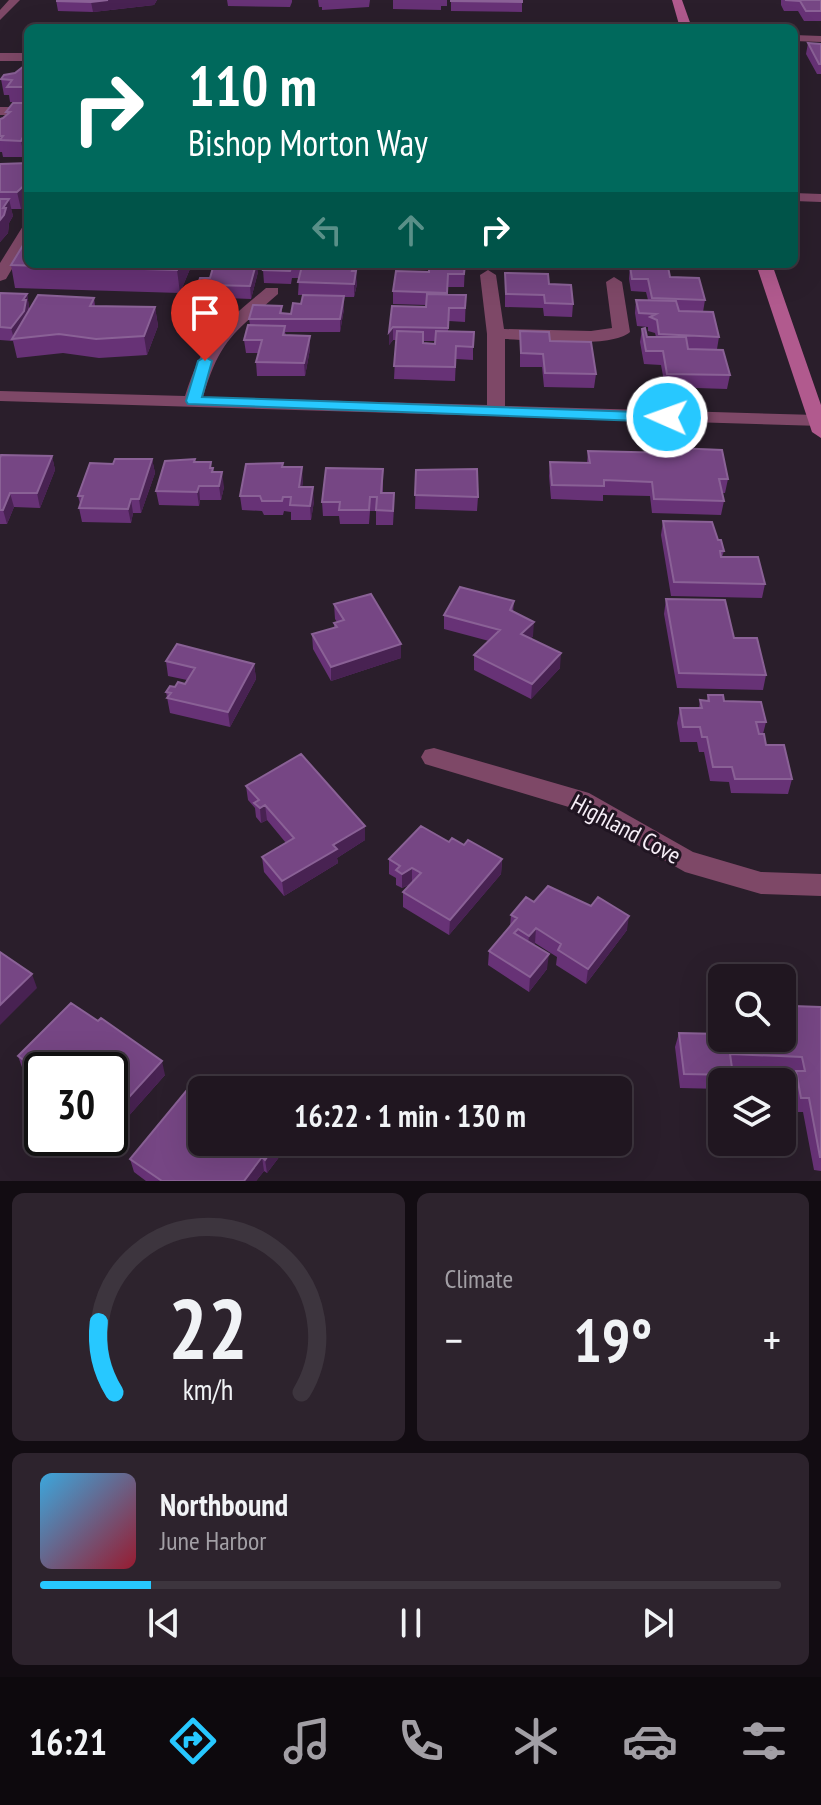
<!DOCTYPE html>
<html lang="en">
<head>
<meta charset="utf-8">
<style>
  :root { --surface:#201620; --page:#2d232d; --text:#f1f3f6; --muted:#a29fa5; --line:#3d353e; --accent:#27c8ff }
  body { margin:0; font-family:"PT Sans Narrow",sans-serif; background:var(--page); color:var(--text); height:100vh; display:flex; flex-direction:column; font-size:30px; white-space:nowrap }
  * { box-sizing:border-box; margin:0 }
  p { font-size:26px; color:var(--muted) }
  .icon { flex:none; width:44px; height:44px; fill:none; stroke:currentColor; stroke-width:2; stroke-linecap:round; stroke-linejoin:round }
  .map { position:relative; height:1181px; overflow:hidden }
  .drawer { display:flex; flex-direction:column; gap:12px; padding:12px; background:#120c12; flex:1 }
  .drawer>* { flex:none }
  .hud { position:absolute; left:24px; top:24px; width:774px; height:244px; border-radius:12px; box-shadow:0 8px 32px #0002,0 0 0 2px var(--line); background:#00695c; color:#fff; overflow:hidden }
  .fabs { position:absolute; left:708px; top:964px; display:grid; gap:16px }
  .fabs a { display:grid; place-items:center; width:88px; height:88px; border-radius:12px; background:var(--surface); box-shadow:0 8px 32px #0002,0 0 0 2px var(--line); font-size:40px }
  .speed { position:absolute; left:24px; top:1052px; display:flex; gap:16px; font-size:40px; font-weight:700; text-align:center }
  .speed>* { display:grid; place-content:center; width:104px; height:104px; border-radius:50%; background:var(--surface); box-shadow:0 8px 32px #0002,0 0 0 2px var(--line); line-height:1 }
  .speed .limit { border:4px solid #111; border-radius:12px; background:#fff; color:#111 }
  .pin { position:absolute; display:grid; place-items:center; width:68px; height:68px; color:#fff; margin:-82px -34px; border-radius:50% 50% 50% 0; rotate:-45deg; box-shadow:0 0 8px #0007 }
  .pin .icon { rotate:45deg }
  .me { position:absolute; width:88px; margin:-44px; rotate:272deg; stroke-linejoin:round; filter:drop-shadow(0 0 6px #0008) }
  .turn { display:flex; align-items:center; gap:28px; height:168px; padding:0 32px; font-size:36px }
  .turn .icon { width:104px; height:104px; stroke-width:2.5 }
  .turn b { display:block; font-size:56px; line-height:68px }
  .lanes { display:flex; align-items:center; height:76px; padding:0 32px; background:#0003; justify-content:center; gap:40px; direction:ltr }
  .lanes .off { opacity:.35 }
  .big { font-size:60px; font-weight:800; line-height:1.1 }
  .drawer .tile { flex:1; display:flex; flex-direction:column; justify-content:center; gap:12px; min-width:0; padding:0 28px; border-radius:12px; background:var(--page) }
  .drawer .dial { align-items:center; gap:0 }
  .dial svg { height:208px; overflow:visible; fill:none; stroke:var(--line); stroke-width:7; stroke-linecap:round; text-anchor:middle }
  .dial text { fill:var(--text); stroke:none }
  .song { display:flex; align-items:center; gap:24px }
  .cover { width:96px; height:96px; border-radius:12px; background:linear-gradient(135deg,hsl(200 70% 55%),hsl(350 70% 35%)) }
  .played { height:8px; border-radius:4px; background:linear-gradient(90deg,var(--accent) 15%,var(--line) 15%) }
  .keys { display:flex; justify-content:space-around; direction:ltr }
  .heat { display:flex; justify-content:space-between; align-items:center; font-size:44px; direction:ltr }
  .drawer .tiles { flex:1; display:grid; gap:12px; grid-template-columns:1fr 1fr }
  .tile:last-child { grid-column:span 2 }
  .trip { position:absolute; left:188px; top:1076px; width:444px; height:80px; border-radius:12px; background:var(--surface); box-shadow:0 8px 32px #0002,0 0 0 2px var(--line); font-weight:800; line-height:80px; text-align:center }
  .menu { display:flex; height:128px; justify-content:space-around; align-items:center; background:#0d090d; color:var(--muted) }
  .menu .icon { width:56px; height:56px }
  .menu .on { color:var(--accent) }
  .menu b { font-size:36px; color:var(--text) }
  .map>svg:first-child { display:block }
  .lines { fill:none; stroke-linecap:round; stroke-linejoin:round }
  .minor { fill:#7e4867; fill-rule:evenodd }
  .tertiary { fill:#7e4867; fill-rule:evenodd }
  .secondary { fill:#b15a8e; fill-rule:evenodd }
  .wall { fill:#673276; fill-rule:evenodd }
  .shaded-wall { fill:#482252 }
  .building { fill:#764684; stroke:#8a6196; stroke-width:2 }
  .route { fill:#27c8ff; stroke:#1982a6; stroke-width:2 }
  .labels { text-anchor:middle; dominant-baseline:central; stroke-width:6; stroke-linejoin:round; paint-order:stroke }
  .near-street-label { font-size:24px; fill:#f6eef7; stroke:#201522 }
</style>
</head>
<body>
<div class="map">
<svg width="821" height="1181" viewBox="0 0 821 1181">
  <rect width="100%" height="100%" fill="#2a1e2b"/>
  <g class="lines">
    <path class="minor" d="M9,0h11l-20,20v-10z
      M794,35l27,1v6l-27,-1z
      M0,107h28v8h-28z
      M794,193l27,1v8l-27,-1z
      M28,224v18l-22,37 -6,2v-18l23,-37z
      M488,270l8,5 8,54 87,2 21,-3 -6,-46 8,-5 8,5 8,50c-19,17 -99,8 -125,7v67l312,9 4,1v10l-821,-25v-10l185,5c19,-60 35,-69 81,-108h12v6c-44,39 -58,45 -75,103l284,8v-71l-7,-59z
      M434,748l155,45 104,59 68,20 60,2v22l-60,-2 -76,-22 -113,-64 -147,-44 -4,-7 4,-7z"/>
    <path class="tertiary" d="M0,53h28v8h-28z"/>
    <path class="secondary" d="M672,0h10l10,28h-12z
      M756,264h16l49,141v33l-9,-6z"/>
  </g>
  <path class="wall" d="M56,0h101l-3,5 -61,7 -35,-1z
    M227,0h65v2l-2,5 -62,-1z
    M318,0h52l-1,7 -47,3v-3h-3z
    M393,0h54v6h-6v4l-48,-1z
    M451,0h71v12l-71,-1z
    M781,0h40v21h-17l-6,-10h-14l-3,-6z
    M808,43l13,1v30h-4l-11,-20z
    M28,66v37l-18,-1 -1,-7h-5l-3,-16z
    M28,103v51h-2l-2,3h-21l-1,-5h-2v-33l3,-1 4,-3 -1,-3z
    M28,163v39l-7,7h-10l2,7 -4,7 -1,10 -8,9v-78z
    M28,264h164l-12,29 -165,-5 -4,-23z
    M265,264h59l30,7 3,13 -3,13h-10v12l-4,23h-55l1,3 24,1v13l-5,27h-48l-1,-14 2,-9h-12l-2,-13 6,-15 -1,-6 33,-13v7l9,1 10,-10 2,-9h-5l1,-17h-7l-1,6 -27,-1 -1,-13z
    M465,264l-1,23h-16v8h18l-1,27 -16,-1 -1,10 25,16v13l-17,-1 -1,22 -61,-2 2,-39h-3l-4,5v-13l3,-26 34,1v-2l-33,-1v-13l36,-19zM423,341h13l-1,3 -12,-1z
    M630,266l40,11 35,23 -2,12 16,25 -2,12 13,26 -3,14 -62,-2 -4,-22 -17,-1 -4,-22 2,-13 5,8h9l-1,-4 -7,-2v-4l-11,-1 -2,-13 1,-13h12l-2,-8 -15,-1 -2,-12z
    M258,272l-7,27 -26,-1 1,5 -5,15 -28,-1 -1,-13 18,-26z
    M505,273l44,11 24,20 -1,13 -28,-1 -1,-8 -38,-1z
    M0,293l27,1 2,13v5l65,-14 1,8 60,1 3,19 -11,29 -48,3 -36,-5 -46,5 -4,-17 -13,-1z
    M520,331l76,43 -2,14 -50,-1 -2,-20h-22z
    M675,448l53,31 -3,14h-3l2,8 -3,14 -69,-2 -2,-17 -47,-1v6l-52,-2 -2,-23 1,-14 37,1 1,-12 86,2z
    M52,456l3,14 -15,38 -26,-1 -7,17h-7v-66z
    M152,459l3,14 -14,40h-8l-2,10 -49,-1 -3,-14 1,-4 -2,-8 35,-32z
    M196,462l16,6 2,4 10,15 -3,13h-21l-1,6 -40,-1 -3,-14z
    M283,463v4l20,14 -1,6 12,14 -3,19h-20v-8l-7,-1 -1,4h-19l-2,-4 -20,-1 -2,-14z
    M383,469v24l11,14 -1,18h-17v-14h-6l-1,13h-29l-1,-8h-16l-1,-14z
    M416,470l62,27 -1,14 -62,-2z
    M663,521l55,19 6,11 -2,6 43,27 -3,14 -91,-2 -10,-61z
    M666,599l68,39 32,37 -3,15 -86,-2 -13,-74z
    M514,601l-1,11 20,24 -3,3 30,29 -29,31 -57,-29v-15l15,-14 -45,-12v-14z
    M334,604l67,40v14l-70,23 -18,-32 -1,-15 22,-6v-5l3,-1 -2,-3z
    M166,661l88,3 2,15 -26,48 -60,-14 -4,-21 19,-8 2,-4 -19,-4z
    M708,695l16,6 42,21 -3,12 3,11 26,34 -4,15 -57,-1 -2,-11 -19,-1 -6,-29h-5l-2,-10h-17l-3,-19 3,-15h19l1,-8 7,1z
    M246,786l119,40v14l-28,18 1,5 -54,33 -20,-24 -2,-15 24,-14 -19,-23 -6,3 -5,-6 -1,-9 -7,-8z
    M449,842l15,3 38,14 -1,15 -52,61 -46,-28v-15l8,-8 -9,4 -6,-3v-7l-7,-4v-15z
    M534,902l93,28 -41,54 -30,-19 1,-8 -22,-14 -2,2 14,24 -18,23 -41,-27 1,-14 21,-24 1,-12z
    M793,1006l28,1v164l-7,-1 -11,-58h-8l-5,-27 5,-14 -63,-3 1,7 -2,7h-9v7l-42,-1 -5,-41 4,-14 50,6 16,1 -1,-2h38z
    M18,1056l147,19 -55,62v-67h-68v14l-19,-14z
    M283,1152l-16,21 -3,-2 -8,10h-110l-12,-9 -4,-13z"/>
  <path class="shaded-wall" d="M108,0h49l-3,5 -61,7 -2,-10z
    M23,137l3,17 -2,3 -3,-16z
    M28,182v20l-7,7 -4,-17z
    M9,199l4,17 -4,7 -1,10 -8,9v-22l3,-12z
    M180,264h12l-12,29 -3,-23z
    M256,264h1l1,8 -7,27 -1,-13z
    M356,271l1,13 -3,13v-13z
    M224,290l2,13 -5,15 -1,-14z
    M27,294l2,13 -1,2 1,5 -15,25 -3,-11z
    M344,296v13l-4,23v-13z
    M155,307l3,19 -11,29 -3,-19z
    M393,327v13l-4,5v-13z
    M310,336v13l-5,27 -1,-13z
    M52,456l3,14 -15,38 -3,-15z
    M152,459l3,14 -14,40 -2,-14z
    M302,467l1,14 -3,20 -1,-14z
    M222,472l2,15 -3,13 -2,-14z
    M199,486l1,14 -1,6 -2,-14z
    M313,487l1,14 -3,19 -1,-14z
    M10,493l4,14 -7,17 -4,-14z
    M131,499l2,14 -2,10 -3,-14z
    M534,622l-1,14 -13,13 1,-15z
    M401,644v14l-70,23v-14z
    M561,653l-1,15 -29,31 1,-15z
    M254,664l2,15 -26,48 -2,-15z
    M265,805l2,15 -6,3 -1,-15z
    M365,826v14l-28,18 1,5 -54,33 -2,-15 51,-36z
    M502,859l-1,15 -52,61 1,-15z
    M412,868v15l-10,5v-14z
    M629,916l-2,14 -41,54 2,-15z
    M536,928l-1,15 -8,8 2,-15z
    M549,954l-2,15 -18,23 1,-15z
    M32,974l5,14 -37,37v-20z
    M162,1061l3,14 -55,62v-19z
    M278,1142h4l1,10 -16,21 -2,-13z
    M262,1157l2,14 -8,10h-12z"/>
  <path class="building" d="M57,0h51l-17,2 -34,-1z
    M451,0h71v2l-71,-1z
    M785,0h36v11h-15l-6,-10z
    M808,43l13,1v20h-2z
    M24,66h4v21h-21l5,-7 -11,-1 3,-4 11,-2z
    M13,103h15v34h-5l-2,4 -21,-1 3,-4h-3v-17l3,-1 7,-6h-4z
    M28,163v19l-11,10h-17v-28z
    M0,199h9l-6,9h3l-2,7 -4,5z
    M28,237v27h152l-3,6 -166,-5z
    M214,264h42l-6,22 -39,-1 -2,5h15l-4,14h-28l8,-26h10z
    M265,264l89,1 -2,6h4l-2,13 -56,-2 4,-16h-10l-2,5 -27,-1z
    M429,264h36l-1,10h-16l-1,19 -54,-2 3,-20 33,1z
    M630,266l38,1 2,10 29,1 6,22 -53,-2 -4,-19h-16z
    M505,273l43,1 1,10 22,1 2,19 -28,-1 -1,-8 -38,-1z
    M0,293l27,1 -4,6h3l-2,11 -13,17 -11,-1z
    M427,294l39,1 -1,13h-16l-1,20 -55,-1 -4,5 3,-26 34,1z
    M38,295l56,3 -4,8 65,1 -11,29 -48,3 -37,-5 -47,5z
    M303,295l41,1 -4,23h-91l4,-14 29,1 -2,7 11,1 2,-11 8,1z
    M636,300l40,1 3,10 34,1 6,25 -60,-3 -2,-14 -7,-3 6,-3 -17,-1z
    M248,325l37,1 -2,9 27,1 -6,27 -48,-1 6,-22h-18z
    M645,328l2,9h39l2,12 35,1 7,25 -63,-1 -4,-23h-17l-4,-22z
    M397,331l26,1v11l12,1 1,-13 38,1 -1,15 -17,-1 -1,21 -61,-1z
    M520,331l29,1 1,9 41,1 5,32 -51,-1 -2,-19 -22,-1z
    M675,448l47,2 6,29h-9l5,22 -70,-2 -2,-17 -48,-2v6l-52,-1 -2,-23 40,1 -2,-12 87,2z
    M1,455l51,1 -15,37h-27l-7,17h-3v-52z
    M115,459h37l-13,40h-8l-3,10 -49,-1 4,-12h-5l12,-33 23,1z
    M195,459l-1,3h17l-1,6h3l-1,4h10l-3,14h-20l-2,6 -41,-1 9,-30z
    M283,463l-1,4h20l-3,20h14l-3,19 -20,-1 1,-8h-8l-1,4h-20l-2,-5h-20l6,-32z
    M326,468l57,1 -2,24h13l-1,18 -17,-1 1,-13h-7l-1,13h-30l1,-8h-18z
    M477,469l1,28 -63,-2 1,-25z
    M663,521l49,1 6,18h3l3,11h-4l1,6h37l7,27 -91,-2z
    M460,587l54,14 -4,9 24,12 -13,12 40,19 -29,31 -58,-29 26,-25 -56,-15z
    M371,594l30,50 -70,23 -19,-33 25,-7 -3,-4 10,-3 -10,-16z
    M666,599l59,1 9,38h23l9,37 -87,-2z
    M177,644l77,20 -26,48 -61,-14 4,-5 -5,-1 4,-6 5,1 3,-5 7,2 10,-16 -29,-7z
    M708,695h15l1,6 37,1 5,20h-10l3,12h5l2,11h18l8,34h-57l-3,-12h-19l-6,-30h-5l-2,-10h-17l-3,-19h22l-2,-8 9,1z
    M301,754l64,72 -32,19 4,4 -55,32 -20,-24 32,-19 -29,-33 -5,3 -6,-5 5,-3 -13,-14z
    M421,826l28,16 3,-4 12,7 4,-5 34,19 -52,61 -47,-28 18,-19 -9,-5 -10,6 -6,-4 4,-4 -11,-7z
    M548,886l43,20 7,-9 31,19 -41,53 -30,-19 3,-6 -25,-16 -7,8 -11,-7 -4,4 35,21 -19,23 -41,-26 28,-33 -6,-3 15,-18 8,5z
    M0,952l32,22 -32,31z
    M71,1003l27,18 3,-3 61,43 -52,57v-48h-68v4l-24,-18z
    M793,1006l28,1v150h-1l-11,-59h-8l-5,-27h9l-3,-14 -72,-3 3,21 -49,-1 -5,-41 43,1v4l7,1 23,1 -1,-2h31v-24l12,1z
    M196,1079l17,11h-11v52h76l-13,18 -3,-3 -18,24h-82l-32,-22z"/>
  <path class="route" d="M205,357l7,4 -10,36 465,16 8,4 -8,5 -479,-18 -2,-3 12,-40z"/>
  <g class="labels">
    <g class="near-street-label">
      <text transform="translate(626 829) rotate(28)">Highland Cove</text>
    </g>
  </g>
</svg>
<div class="fabs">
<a><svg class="icon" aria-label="search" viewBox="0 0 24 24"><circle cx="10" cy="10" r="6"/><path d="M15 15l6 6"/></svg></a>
<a><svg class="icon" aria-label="layers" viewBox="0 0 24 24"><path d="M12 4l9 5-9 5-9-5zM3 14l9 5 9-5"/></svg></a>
</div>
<div class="speed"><div class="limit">30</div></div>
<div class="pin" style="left:205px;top:361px;background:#d93025"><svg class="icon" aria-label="arrive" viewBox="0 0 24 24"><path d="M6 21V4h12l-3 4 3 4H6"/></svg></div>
<svg class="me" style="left:667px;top:417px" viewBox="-20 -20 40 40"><circle r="17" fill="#27c8ff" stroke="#fff" stroke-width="3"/><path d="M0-11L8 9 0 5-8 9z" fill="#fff"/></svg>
<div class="trip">16:22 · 1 min · 130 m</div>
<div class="hud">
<div class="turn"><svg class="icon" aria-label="right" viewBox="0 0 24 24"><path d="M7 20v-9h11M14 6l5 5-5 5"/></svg><div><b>110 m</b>Bishop Morton Way</div></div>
<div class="lanes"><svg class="icon off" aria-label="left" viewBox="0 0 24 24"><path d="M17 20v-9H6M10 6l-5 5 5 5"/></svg><svg class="icon off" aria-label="ahead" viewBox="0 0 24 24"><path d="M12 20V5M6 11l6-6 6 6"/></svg><svg class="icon" aria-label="right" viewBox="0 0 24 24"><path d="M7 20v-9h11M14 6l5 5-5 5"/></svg></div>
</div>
</div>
<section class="drawer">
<div class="tiles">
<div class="tile dial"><svg viewBox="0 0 100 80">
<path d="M14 69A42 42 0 1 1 86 69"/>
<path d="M14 69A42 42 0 0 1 8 42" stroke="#27c8ff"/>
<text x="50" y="56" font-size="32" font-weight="700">22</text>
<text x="50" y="72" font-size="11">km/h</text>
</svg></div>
<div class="tile"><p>Climate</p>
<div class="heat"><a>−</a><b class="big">19°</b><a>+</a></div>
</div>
<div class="tile">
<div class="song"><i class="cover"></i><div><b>Northbound</b><p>June Harbor</p></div></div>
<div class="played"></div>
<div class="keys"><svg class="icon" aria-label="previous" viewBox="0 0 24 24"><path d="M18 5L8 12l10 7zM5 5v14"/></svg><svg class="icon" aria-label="pause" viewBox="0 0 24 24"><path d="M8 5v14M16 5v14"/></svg><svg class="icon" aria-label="next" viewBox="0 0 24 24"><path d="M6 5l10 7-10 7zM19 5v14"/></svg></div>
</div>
</div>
</section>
<nav class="menu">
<b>16:21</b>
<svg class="icon on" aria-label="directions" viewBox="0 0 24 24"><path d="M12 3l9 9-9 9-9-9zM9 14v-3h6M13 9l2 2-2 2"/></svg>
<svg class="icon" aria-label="music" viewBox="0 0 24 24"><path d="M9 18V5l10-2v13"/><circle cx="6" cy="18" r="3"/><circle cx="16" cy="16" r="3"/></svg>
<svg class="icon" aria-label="phone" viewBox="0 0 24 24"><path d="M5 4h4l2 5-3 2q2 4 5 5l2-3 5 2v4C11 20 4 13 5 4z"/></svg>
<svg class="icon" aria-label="climate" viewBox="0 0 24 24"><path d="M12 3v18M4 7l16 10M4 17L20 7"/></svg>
<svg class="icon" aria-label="car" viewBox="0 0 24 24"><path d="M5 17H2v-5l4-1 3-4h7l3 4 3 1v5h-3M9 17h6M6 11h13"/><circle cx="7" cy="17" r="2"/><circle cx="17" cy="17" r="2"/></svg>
<svg class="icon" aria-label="filters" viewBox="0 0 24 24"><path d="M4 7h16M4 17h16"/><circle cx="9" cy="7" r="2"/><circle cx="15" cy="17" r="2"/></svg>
</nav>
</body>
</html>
